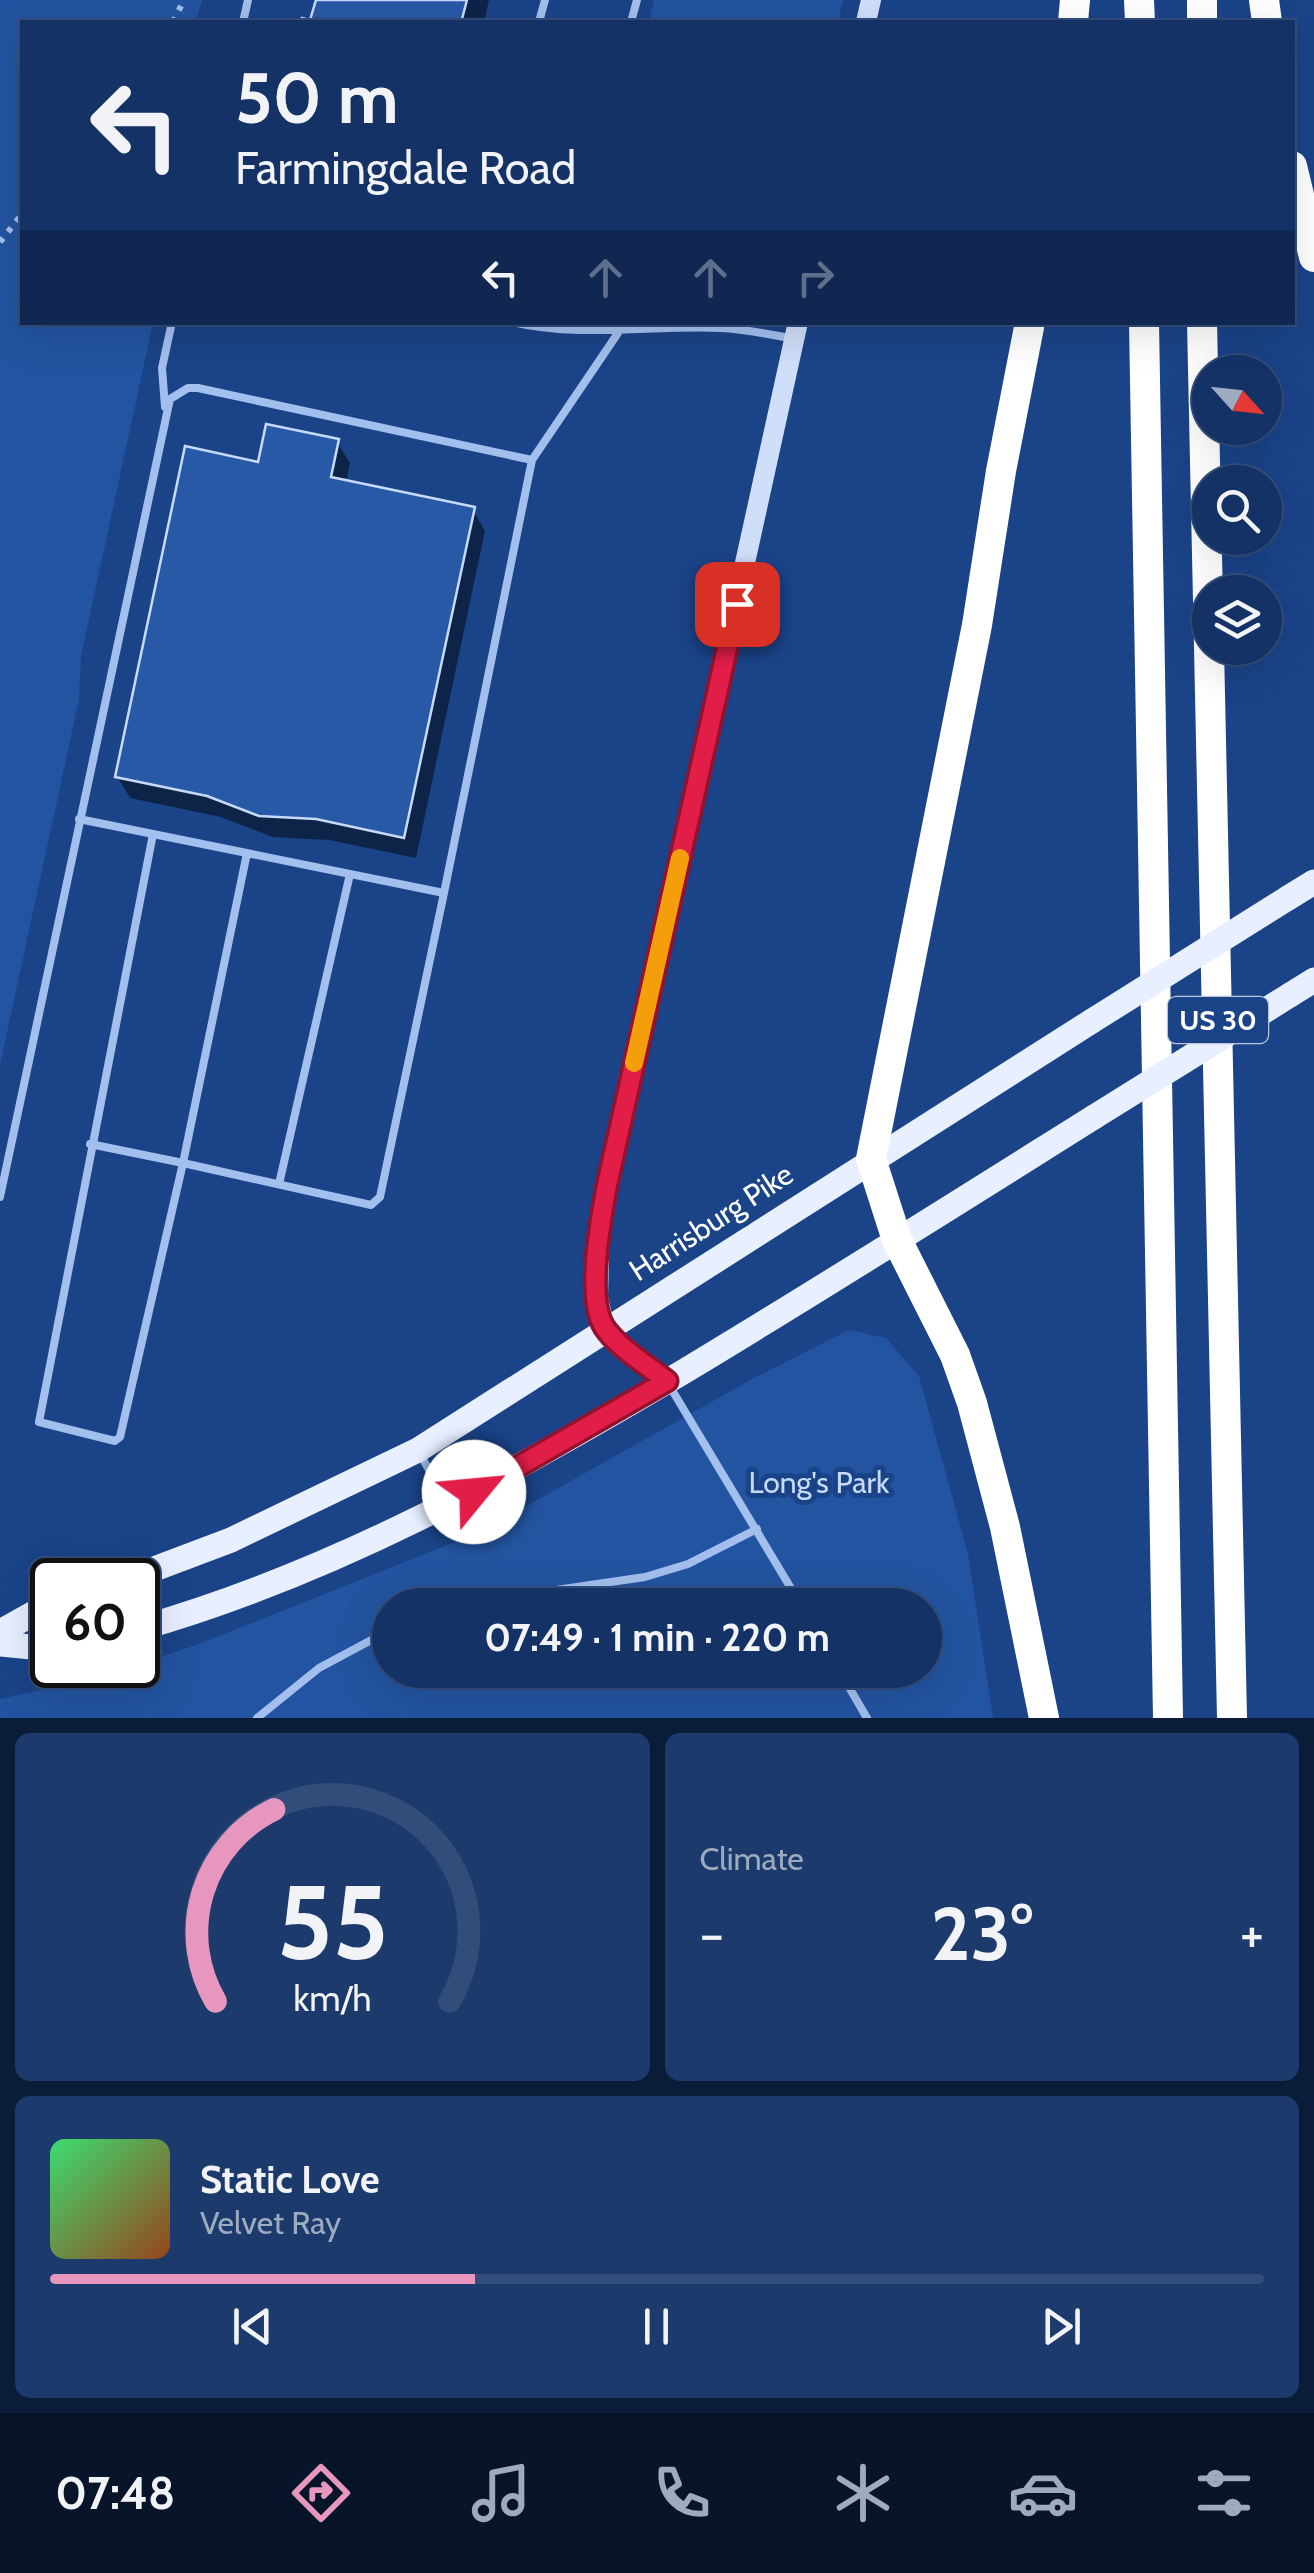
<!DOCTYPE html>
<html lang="en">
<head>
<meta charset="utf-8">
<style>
  :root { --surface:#143266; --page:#1d3a6c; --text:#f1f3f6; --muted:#9daabf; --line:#334d7a; --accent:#e797bd }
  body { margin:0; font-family:Cabin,sans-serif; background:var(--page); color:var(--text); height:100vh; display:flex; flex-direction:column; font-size:38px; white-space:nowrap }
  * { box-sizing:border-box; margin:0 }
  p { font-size:32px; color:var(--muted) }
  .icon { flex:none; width:55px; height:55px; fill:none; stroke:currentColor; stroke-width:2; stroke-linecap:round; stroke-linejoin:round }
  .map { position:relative; height:1718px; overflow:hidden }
  .sheet { display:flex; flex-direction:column; gap:15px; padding:15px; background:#0b1c38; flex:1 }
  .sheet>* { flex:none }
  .hud { position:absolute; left:20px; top:20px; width:1275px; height:305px; border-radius:0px; box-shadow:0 10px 40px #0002,0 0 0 2px var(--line); background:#143266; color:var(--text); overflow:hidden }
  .needle { width:65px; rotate:117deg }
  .tools { position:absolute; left:1192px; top:355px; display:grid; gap:20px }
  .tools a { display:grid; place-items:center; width:90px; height:90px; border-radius:50%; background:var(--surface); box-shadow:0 10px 40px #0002,0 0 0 2px var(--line); font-size:50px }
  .speed { position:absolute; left:30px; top:1558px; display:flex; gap:20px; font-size:50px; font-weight:700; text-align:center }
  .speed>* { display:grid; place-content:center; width:130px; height:130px; border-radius:50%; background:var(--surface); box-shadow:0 10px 40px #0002,0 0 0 2px var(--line); line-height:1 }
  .speed .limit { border:5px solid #111; border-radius:15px; background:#fff; color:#111 }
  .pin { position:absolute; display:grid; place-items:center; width:85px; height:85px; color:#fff; margin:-42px; border-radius:20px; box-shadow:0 5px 15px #0006 }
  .me { position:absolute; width:110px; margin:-55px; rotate:62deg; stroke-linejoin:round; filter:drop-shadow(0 0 8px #0008) }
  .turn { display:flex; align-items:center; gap:35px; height:210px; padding:0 50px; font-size:45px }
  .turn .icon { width:130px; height:130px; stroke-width:2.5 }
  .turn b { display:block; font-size:70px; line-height:85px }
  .lanes { display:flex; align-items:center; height:95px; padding:0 50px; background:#0003; justify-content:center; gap:50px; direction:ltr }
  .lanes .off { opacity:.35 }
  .big { font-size:75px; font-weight:700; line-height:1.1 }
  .sheet .tile { flex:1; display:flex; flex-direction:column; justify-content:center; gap:15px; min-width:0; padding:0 35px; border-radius:15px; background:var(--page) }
  .sheet .dial { align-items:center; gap:0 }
  .dial svg { height:260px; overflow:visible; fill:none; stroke:var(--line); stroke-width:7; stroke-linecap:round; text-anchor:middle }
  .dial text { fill:var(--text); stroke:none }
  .song { display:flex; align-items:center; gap:30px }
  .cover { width:120px; height:120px; border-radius:15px; background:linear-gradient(135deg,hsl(140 70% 55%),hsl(20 70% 35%)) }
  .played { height:10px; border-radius:5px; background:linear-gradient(90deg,var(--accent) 35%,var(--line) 35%) }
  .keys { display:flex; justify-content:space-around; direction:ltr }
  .heat { display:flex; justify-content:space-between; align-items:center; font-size:55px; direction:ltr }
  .sheet .tiles { flex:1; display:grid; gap:15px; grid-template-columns:1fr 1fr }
  .tile:last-child { grid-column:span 2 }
  .trip { position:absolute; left:372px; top:1588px; width:570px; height:100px; border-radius:50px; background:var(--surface); box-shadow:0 10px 40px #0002,0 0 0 2px var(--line); font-weight:700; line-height:100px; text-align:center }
  .menu { display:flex; height:160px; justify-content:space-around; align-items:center; background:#081429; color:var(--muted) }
  .menu .icon { width:70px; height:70px }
  .menu .on { color:var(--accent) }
  .menu b { font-size:45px; color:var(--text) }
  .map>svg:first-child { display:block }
  .green { fill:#2354a1; fill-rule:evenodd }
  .shadow { fill:#0007 }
  .building { fill:#2859a6; stroke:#c7dbf9; stroke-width:2.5 }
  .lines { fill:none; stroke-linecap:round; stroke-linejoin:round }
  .path { stroke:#a2bfed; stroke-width:6; stroke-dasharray:5 8; stroke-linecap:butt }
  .lane { stroke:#a2bfed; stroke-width:8 }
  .secondary { stroke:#cfdef9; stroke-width:20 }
  .primary { stroke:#e8efff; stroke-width:25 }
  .highway { stroke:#fff; stroke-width:30 }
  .primary-bridge { stroke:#e8efff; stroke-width:25 }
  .route-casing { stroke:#92132f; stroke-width:25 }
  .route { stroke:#e11d48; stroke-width:18 }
  .slow { stroke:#f59e0b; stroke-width:18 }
  .labels { text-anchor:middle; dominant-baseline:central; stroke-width:10; stroke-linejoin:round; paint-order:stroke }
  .shield { fill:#1a4388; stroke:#bac7db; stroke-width:2.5 }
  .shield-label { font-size:28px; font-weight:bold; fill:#fff }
  .street-label { font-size:30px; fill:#fff; stroke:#1a4388 }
  .park-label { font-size:30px; fill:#c7dbf9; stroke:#1a4388 }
</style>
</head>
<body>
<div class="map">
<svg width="1314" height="1718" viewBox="0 0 1314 1718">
  <rect width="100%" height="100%" fill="#1a4388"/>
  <path class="green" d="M0,0h202l-6,22h-174v300l131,1 -72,333 -2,43 -79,366z
    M654,0h189l-5,22h-189z
    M849,1330l37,8 33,38 49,178 25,164h-993v-19l101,-22 95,-32 284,-113 274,-154zM390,1605h535v65h-535z"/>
  <path class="shadow" d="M318,0h171l-5,22h-171z
    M337,442l13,21 -4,20 127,27 12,21 -69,327 -87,-18 -56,-3 -52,-20 -91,-19 -13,-22 143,-311z"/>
  <path class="building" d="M316,0h151l-5,19 12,3h-173l1,-4 8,2z
    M266,424l73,15 -8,38 144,30 -71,331 -88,-19 -57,-3 -52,-20 -92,-19 70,-331 73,16z"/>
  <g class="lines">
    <path class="path" d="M173,22l11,-22
      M0,242l22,-28"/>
    <path class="lane" d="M243,22l5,-22
      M539,22l6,-22
      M631,22l6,-22
      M512,322c71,16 138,3 209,6 23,1 46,6 69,10
      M165,407l-3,-39 10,-46
      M79,819l365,74 88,-433
      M153,834l-114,588 76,19 5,-4 63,-274 188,42 9,-8 64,-304
      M90,1144l93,19 64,-310
      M279,1184l71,-310
      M0,1197l170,-798 18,-11h10l334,72 86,-127
      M669,1385l132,220
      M420,1454l25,44
      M453,1605l192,-28 43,-13 69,-35
      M839,1670l28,48
      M257,1718l62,-50 71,-38"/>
    <path class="secondary" d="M866,22l5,-22
      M667,1381l-62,-51 -7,-33 2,-75 198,-900"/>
    <path class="primary" d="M1288,898l26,-16
      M1290,995l24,-15
      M125,1580l106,-40 187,-90 674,-429
      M138,1629c196,-56 370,-153 545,-257 138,-83 274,-169 411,-255
      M0,1632l52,-29
      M0,1644l52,5"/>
    <path class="highway" d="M1139,0l1,22
      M1264,0l3,22
      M1073,22l2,-22
      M1202,22v-22
      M1292,166l22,91
      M1030,322l-29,149 -24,154 -106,534 26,81 58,115 17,48 33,124 39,191
      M1144,322l24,1396
      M1202,322l30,1396"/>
    <path class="primary-bridge" d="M1092,1021l196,-123
      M1094,1117l196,-122"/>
  </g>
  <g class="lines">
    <g class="route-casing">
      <path id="route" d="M474,1492l193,-111c-19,-15 -45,-31 -60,-50 -23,-27 -6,-113 0,-146l130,-581"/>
    </g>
    <use href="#route" class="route"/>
    <path class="slow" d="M634,1063l46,-205"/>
  </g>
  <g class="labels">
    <rect class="shield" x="1168" y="997" width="100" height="46" rx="8"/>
    <g class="shield-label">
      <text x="1218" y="1020">US 30</text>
    </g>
    <g class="street-label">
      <text transform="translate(711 1222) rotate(-33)">Harrisburg Pike</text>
    </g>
    <g class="park-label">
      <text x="819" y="1482">Long's Park</text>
    </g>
  </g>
</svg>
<div class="tools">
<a><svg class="needle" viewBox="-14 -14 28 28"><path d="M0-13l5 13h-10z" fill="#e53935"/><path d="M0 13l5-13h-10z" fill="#9daabf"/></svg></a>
<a><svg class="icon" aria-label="search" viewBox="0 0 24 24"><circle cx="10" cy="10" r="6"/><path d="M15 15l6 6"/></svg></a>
<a><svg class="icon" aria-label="layers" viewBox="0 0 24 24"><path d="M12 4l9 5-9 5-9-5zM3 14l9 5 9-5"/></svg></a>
</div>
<div class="speed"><div class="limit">60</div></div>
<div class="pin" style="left:737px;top:604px;background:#d93025"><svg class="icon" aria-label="arrive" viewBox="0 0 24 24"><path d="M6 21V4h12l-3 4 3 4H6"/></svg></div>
<svg class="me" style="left:474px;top:1492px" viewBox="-20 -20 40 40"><circle r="19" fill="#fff"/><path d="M0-13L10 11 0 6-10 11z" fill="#e11d48"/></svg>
<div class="trip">07:49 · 1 min · 220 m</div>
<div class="hud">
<div class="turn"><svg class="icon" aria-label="left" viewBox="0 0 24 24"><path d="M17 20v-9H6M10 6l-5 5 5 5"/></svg><div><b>50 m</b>Farmingdale Road</div></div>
<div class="lanes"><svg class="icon" aria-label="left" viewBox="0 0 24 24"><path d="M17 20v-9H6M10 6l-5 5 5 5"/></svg><svg class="icon off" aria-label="ahead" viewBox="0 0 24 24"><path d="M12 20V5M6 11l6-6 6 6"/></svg><svg class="icon off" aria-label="ahead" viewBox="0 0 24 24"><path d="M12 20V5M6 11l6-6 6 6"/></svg><svg class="icon off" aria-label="right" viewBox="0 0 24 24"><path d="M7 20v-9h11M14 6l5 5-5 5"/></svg></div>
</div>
</div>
<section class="sheet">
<div class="tiles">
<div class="tile dial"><svg viewBox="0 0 100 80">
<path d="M14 69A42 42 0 1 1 86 69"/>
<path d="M14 69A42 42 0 0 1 32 10" stroke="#e797bd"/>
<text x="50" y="56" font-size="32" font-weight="700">55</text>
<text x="50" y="72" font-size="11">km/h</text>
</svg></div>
<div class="tile"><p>Climate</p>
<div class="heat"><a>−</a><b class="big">23°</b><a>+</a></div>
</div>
<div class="tile">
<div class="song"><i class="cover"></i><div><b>Static Love</b><p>Velvet Ray</p></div></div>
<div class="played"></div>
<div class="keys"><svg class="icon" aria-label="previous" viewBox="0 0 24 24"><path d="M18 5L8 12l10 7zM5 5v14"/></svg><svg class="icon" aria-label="pause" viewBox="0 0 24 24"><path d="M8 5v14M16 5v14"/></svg><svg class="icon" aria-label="next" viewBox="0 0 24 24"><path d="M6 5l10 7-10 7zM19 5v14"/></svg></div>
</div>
</div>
</section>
<nav class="menu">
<b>07:48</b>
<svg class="icon on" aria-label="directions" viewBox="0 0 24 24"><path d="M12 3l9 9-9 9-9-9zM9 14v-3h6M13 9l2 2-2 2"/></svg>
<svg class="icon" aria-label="music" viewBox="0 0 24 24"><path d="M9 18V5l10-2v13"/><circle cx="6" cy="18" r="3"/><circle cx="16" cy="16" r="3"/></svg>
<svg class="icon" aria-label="phone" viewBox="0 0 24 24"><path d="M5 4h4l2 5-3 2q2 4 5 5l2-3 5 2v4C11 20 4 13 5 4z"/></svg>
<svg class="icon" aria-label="climate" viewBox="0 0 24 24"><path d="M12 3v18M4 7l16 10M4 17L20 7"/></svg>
<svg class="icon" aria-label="car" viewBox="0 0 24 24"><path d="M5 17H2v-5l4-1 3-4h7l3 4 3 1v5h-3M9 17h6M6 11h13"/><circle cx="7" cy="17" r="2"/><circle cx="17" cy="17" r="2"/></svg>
<svg class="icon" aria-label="filters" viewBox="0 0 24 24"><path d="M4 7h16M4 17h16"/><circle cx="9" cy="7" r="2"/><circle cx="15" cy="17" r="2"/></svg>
</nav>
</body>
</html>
